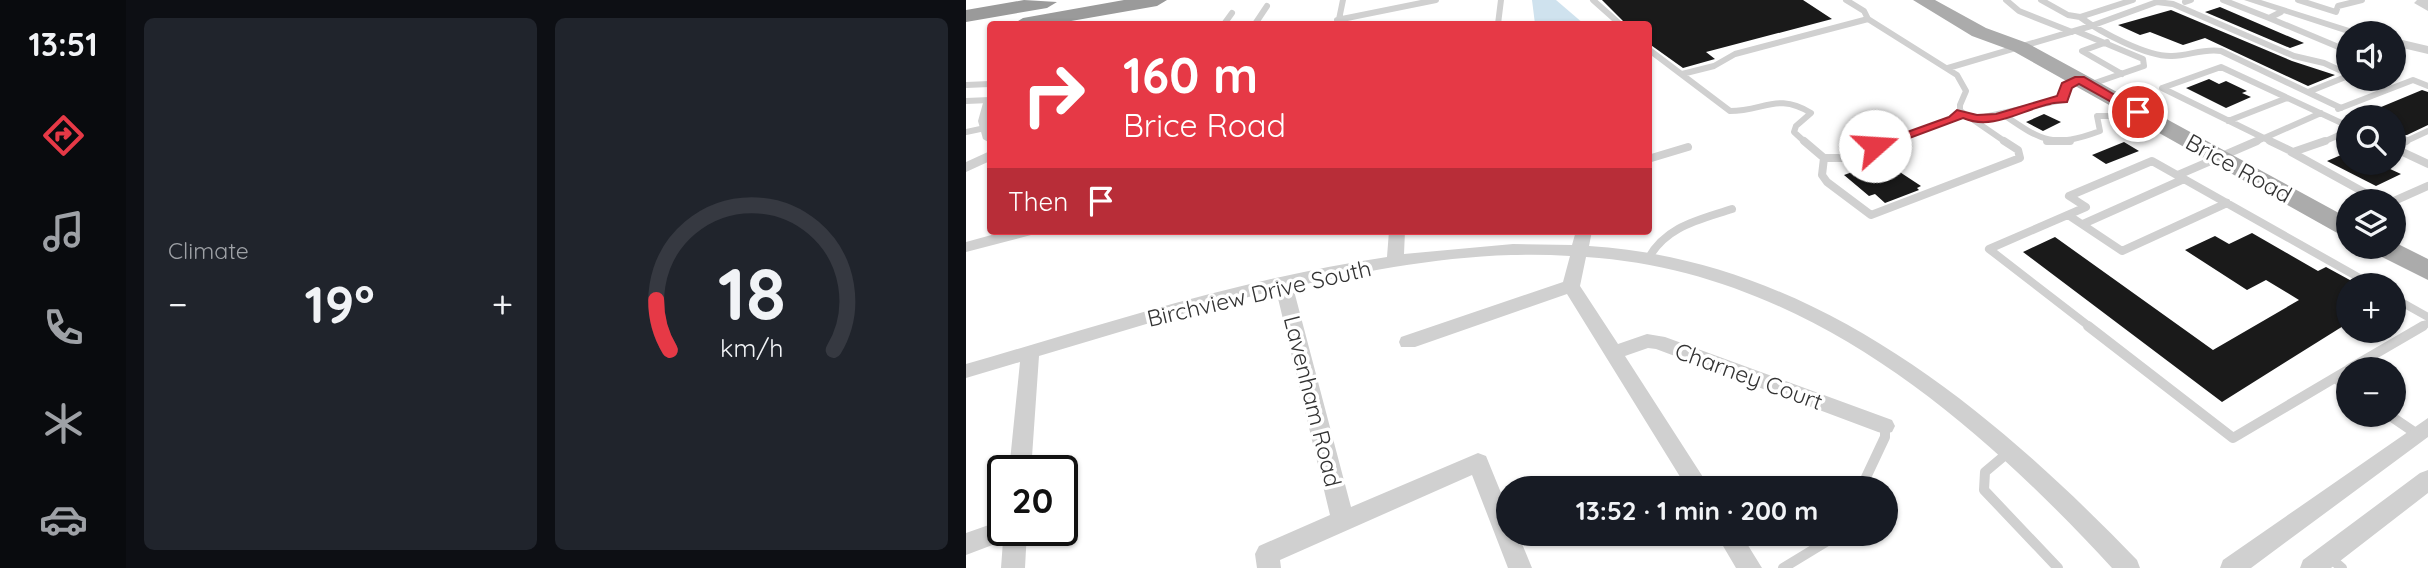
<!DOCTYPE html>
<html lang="en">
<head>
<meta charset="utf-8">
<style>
  :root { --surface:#171b24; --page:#20242c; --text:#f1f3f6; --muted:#9ea1a6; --line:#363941; --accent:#e63946 }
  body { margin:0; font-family:Quicksand,sans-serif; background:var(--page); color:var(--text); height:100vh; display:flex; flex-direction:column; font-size:26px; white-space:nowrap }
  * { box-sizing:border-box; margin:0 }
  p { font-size:23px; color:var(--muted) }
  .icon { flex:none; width:38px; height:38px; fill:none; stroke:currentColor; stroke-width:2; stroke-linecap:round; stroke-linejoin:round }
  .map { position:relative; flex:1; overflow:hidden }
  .sheet { display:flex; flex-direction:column; gap:18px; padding:18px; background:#0d0f14; width:840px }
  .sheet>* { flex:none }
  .banner { position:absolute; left:21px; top:21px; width:665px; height:214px; border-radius:7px; box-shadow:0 2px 5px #0004; background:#e63946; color:#fff; overflow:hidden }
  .tools { position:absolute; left:1370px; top:21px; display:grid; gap:14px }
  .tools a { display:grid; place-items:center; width:70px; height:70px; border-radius:50%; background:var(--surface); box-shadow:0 2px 5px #0004; font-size:35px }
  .speed { position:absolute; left:21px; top:455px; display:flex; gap:14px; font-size:35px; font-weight:700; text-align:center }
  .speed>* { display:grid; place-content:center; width:91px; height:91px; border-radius:50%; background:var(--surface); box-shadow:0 2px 5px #0004; line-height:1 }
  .speed .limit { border:4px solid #111; border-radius:10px; background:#fff; color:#111 }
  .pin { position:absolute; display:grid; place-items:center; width:60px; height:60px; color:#fff; margin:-30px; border:4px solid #fff; border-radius:50%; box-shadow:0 2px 7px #0007 }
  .me { position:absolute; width:77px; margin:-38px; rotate:71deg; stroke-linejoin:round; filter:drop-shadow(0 0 5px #0008) }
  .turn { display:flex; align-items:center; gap:24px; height:147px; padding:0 21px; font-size:32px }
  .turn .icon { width:91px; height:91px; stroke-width:2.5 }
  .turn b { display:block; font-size:49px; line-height:60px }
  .then { display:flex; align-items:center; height:66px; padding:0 21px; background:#0003; gap:14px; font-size:26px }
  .big { font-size:52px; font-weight:700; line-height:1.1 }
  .sheet .widget { flex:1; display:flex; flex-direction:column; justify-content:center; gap:10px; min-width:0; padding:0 24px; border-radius:10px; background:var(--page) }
  .sheet .dial { align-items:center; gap:0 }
  .dial svg { height:182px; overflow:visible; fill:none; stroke:var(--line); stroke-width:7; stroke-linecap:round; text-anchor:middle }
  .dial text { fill:var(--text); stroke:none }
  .heat { display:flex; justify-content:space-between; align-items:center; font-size:38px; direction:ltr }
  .sheet .tiles { flex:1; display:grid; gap:18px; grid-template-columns:repeat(2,1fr) }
  .trip { position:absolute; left:530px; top:476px; width:402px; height:70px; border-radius:35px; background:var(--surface); box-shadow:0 2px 5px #0004; font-weight:700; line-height:70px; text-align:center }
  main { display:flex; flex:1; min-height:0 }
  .tabs { display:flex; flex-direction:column; width:126px; justify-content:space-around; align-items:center; background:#090b0e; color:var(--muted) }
  .tabs .icon { width:49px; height:49px }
  .tabs .selected { color:var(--accent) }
  .tabs b { font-size:32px; color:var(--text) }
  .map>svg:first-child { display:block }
  .water { fill:#cfe2ee }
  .building { fill:#1a1a1a }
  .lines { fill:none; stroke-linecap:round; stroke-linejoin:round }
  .service-far2 { stroke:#d0d0d0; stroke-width:6 }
  .service-far1 { stroke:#d0d0d0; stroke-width:8 }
  .service { stroke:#d0d0d0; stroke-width:10 }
  .minor { fill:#d0d0d0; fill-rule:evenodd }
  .primary { fill:#ababab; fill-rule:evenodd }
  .motorway { fill:#9a9a9a; fill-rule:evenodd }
  .route { fill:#e63946; stroke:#96252e; stroke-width:2 }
  .labels { text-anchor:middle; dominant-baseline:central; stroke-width:7; stroke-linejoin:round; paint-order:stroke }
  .street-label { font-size:23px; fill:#333; stroke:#fff }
</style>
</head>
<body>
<main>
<nav class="tabs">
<b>13:51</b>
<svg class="icon selected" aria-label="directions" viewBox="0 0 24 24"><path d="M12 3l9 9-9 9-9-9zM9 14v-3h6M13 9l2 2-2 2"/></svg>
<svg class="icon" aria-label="music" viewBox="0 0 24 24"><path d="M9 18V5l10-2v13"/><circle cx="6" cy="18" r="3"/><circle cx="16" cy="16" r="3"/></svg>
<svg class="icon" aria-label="phone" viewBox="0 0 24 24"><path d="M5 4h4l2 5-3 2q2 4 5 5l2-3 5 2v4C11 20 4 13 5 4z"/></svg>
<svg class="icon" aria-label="climate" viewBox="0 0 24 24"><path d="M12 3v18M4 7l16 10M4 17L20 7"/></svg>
<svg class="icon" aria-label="car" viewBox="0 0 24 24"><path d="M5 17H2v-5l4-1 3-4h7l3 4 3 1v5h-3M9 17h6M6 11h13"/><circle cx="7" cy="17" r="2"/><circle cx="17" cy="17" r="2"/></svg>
</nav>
<section class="sheet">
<div class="tiles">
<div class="widget"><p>Climate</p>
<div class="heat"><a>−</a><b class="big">19°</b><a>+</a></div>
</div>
<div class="widget dial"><svg viewBox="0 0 100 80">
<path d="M14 69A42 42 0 1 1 86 69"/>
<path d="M14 69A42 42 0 0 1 8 47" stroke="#e63946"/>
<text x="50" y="56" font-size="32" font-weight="700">18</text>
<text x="50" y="72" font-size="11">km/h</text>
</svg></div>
</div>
</section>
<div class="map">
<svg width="1462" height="568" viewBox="0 0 1462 568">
  <rect width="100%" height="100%" fill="#fff"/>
  <path class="water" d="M566,0h24l28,24h-49z"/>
  <path class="building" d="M636,0h201l29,19 -126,33 9,7 -32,9 -35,-25v-19h-22z
    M1254,7l84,36 -14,5 -85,-36z
    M1205,10l121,51 43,14 -27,11 -103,-48 -22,7 -33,-13 -10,3 -22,-10z
    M1243,79l10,5 7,-3 21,10 -5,2 9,4 -25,11 -40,-20z
    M1456,90l6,2v33l-21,10h-13v-18h-37z
    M1078,114l17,8 -18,9 -17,-9z
    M1158,142l15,9 -33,13 -14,-9z
    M1382,152v11h29l24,11 -25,12 -49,-25z
    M917,161l38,25 -4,2 2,2 -34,13 -10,-9 -6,2 -25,-21z
    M1286,233l66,38 8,-4 33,18h-11v38l-126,79 -199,-150 32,-15 158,113 86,-50 -33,-20 -19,10 -62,-40 30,-14 14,8z"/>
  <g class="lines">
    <path class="service-far2" d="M627,0l27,24
      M880,0l18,11 4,8 89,56 9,16 -6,14v11l-74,27
      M1040,0l13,11 53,21
      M1075,0l27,15 12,2
      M1167,0l-53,17c20,15 67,40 92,39 17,0 31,-8 49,-5l120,57
      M1257,0l46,18
      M1332,0l38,12 2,-6 24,-6
      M1219,2l6,-2
      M1315,12l-12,6 79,33
      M371,20l99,-20
      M258,24l8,-11
      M289,24l12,-18
      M372,24l5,-24
      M532,24l3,-24
      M1110,31l67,28 1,7 -55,19
      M1141,42l-25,9 40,23
      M682,49l82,62c34,0 48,-19 81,2l-15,13 -2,6 12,11
      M982,68l143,-42 66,-24 16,2 121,52 30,7 24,11
      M716,74l32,-8 21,-12 133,-35
      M0,85l24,-1
      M1342,92l40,-16
      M0,101l24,-1
      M1372,109l75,-29 15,6
      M996,112l45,31
      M1038,115c39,27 50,33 96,16l-3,-15h27l13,-4
      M1009,119l87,-19 4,-14 14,-6
      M1262,121l59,-23
      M0,132l19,-4
      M1287,143l68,-30
      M1308,143l-112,-55 59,-21 127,59
      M1355,143l27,-12
      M1436,143l26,-12"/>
    <path class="service-far1" d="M838,141l20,17h19l48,-17
      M1081,141h23
      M1304,141l23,11 32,-11
      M1428,146l12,-5
      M1428,148l34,16
      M1325,152l78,43 19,6
      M858,158l-2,17 5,7 44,33 149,-57 -2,-8 -14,-9
      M682,159l40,-12
      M1212,175l79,-34
      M1428,201l34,-15
      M1102,215l54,36 105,-48
      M1117,224l101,-45
      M682,259c18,-33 51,-39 84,-50
      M1428,298l34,19
      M1124,327l-101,-78 97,-42 -17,-11 83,-35 220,124
      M1454,327l8,-4"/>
    <path class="service" d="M1122,326l145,112 115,-68
      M1383,369l74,-43
      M1369,378l13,9
      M1423,415l28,19
      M1044,451l-25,21 -1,18 74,78
      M895,488l24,-51v-11
      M1362,556l14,12
      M817,568l56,-34"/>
    <path class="minor" d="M1278,0h17l104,33 -17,1z
      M1462,0v11l-14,-8 3,-3z
      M1428,38l34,8v8l-34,-8z
      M24,99v44l-7,-4 -5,-18 5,-18z
      M24,151v10l-24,11v-10z
      M40,231h27l-2,4 -65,17v-10z
      M423,231h16l-1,23 109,-10 59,1 4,-14h16l-3,15c223,14 399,160 548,314l3,8h-28c-140,-152 -310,-297 -526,-311l-6,29 38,58 29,-10 18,3 227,83 3,6 -3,6 -7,2 -7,-2 -222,-83 -8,-1 -23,8 85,132h-23l-120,-194 -152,53h-14l-2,-5 2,-5 162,-55 7,-26c-93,-6 -187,11 -277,31l58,220 127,-54 8,3 22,54v24h10l14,34h-24l-36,-93 -192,85 1,8h-24l-2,-14 4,-8 71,-31 -54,-225 -113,29 -124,37 -8,115h-22l11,-109 -54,16v-14c139,-40 278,-86 421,-107z
      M1462,418v19l-177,131h-31l3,-8z
      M1462,470v23l-97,75h-31l3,-8 117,-87z
      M37,520v10h24l-2,38h-24l2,-27 -37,14v-22z
      M750,534h25l21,34h-26z"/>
    <path class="primary" d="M947,0h22l51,28 41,15 321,175v18l-9,-2 -326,-183 -41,-15z
      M1428,242l34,17v21l-54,-27 -4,-6h24z"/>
    <path class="motorway" d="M58,0l33,2 -10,6 -81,14v-12z
      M158,0h43l-10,6 -103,18h-41l10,-6z"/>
  </g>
  <path class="route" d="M1109,77h9l60,35 -11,2 -54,-30 -7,4 -5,14c-6,1 -12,0 -17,2 -29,6 -57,27 -87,14l-83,31 -12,-3 81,-29 8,-7 20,5 19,-1 61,-18 5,-13z"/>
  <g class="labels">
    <g class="street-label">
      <text transform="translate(1273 168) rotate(29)">Brice Road</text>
      <text transform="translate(293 293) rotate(-13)">Birchview Drive South</text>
      <text transform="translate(783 376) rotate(20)">Charney Court</text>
      <text transform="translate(347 401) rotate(76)">Lavenham Road</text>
    </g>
  </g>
</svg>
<div class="tools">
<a><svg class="icon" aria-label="sound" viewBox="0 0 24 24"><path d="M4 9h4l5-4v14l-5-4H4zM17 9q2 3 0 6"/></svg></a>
<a><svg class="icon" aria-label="search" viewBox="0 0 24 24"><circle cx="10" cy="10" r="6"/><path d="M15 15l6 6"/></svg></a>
<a><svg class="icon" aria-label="layers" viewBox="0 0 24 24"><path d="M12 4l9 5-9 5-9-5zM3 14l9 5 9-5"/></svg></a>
<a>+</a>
<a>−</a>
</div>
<div class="speed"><div class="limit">20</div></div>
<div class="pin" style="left:1172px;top:112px;background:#d93025"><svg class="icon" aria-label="arrive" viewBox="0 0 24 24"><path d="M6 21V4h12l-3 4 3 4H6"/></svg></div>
<svg class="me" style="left:909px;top:146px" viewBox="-20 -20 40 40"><circle r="19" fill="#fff"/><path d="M0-13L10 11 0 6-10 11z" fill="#e63946"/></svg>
<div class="trip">13:52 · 1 min · 200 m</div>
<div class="banner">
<div class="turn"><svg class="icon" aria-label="right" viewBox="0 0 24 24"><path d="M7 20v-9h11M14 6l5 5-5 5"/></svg><div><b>160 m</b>Brice Road</div></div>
<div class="then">Then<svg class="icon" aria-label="arrive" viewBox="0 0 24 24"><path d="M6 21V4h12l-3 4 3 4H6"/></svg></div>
</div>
</div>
</main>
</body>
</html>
